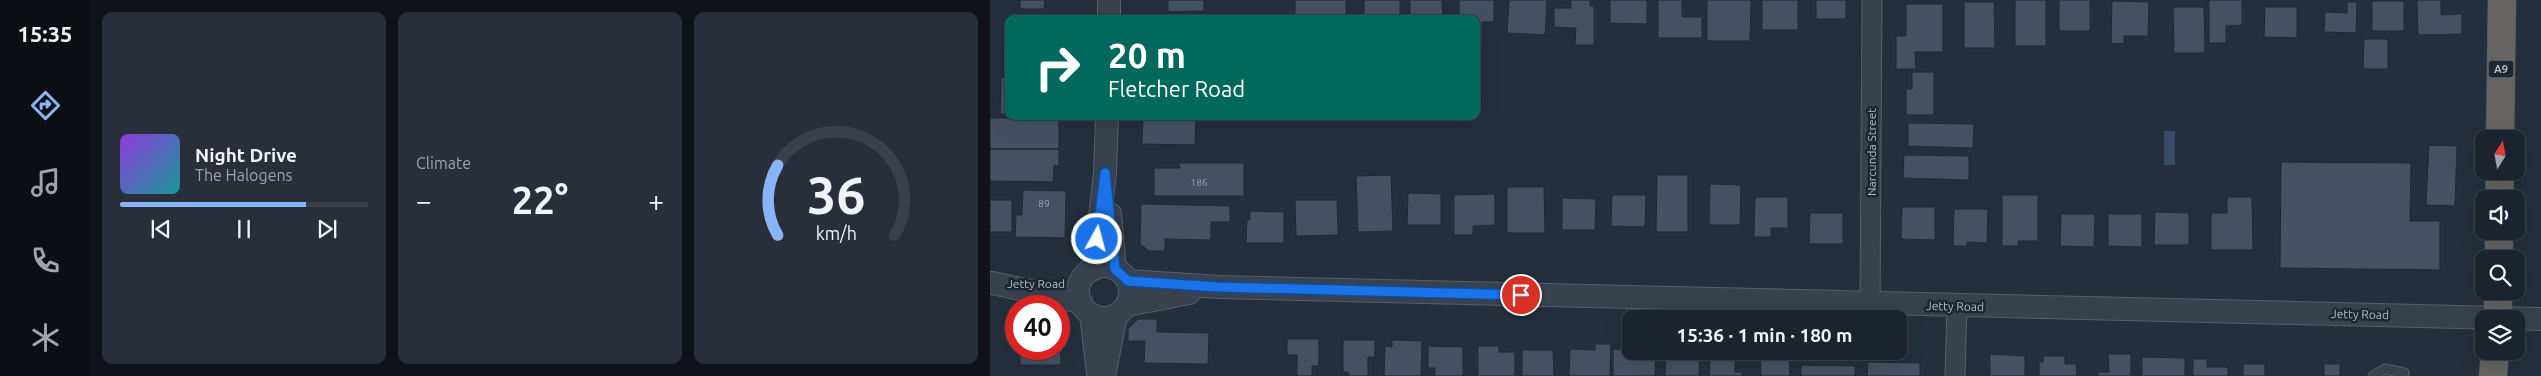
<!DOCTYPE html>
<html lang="en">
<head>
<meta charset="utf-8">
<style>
  :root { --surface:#1b232e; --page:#282f3a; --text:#f1f3f6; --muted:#a0a4aa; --line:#39404a; --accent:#8ab4f8 }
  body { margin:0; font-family:Ubuntu,sans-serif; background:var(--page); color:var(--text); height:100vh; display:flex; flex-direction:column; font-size:19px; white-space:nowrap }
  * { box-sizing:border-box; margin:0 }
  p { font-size:16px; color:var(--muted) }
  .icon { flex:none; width:28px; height:28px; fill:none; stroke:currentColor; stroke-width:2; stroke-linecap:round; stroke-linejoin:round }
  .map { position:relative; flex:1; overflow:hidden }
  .details { display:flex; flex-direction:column; gap:12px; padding:12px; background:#0f1319; width:900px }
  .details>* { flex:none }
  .top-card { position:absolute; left:15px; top:15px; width:475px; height:105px; border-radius:10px; box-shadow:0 5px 20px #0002,0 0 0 1px var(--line); background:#00695c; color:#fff; overflow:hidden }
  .needle { width:32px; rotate:11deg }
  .buttons { position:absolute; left:1485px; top:130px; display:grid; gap:10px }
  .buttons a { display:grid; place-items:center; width:50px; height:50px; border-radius:10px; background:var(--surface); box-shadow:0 5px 20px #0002,0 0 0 1px var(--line); font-size:25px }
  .speed { position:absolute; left:15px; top:295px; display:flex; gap:10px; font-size:25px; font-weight:700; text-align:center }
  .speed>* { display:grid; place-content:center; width:65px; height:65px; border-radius:50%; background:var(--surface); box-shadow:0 5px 20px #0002,0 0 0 1px var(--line); line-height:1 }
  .speed .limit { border:8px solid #d22; background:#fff; color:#111 }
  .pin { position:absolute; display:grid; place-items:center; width:42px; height:42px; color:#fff; margin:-21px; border:2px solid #fff; border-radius:50%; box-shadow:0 1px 5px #0007 }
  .me { position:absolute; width:55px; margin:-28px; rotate:7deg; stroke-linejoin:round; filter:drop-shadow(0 0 4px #0008) }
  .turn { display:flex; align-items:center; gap:18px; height:105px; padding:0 20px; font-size:22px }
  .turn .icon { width:65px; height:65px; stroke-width:2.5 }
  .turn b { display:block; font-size:35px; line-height:42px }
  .big { font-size:38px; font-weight:600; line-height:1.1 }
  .details .tile { flex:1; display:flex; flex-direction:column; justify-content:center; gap:8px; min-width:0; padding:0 18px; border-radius:10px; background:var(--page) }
  .details .dial { align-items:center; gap:0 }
  .dial svg { height:130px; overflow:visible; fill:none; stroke:var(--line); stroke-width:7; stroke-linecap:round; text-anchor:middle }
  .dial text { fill:var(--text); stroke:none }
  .song { display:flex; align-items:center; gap:15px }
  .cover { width:60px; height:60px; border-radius:8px; background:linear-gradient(135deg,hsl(270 70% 55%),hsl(180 70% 35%)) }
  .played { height:5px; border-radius:2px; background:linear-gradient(90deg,var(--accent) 75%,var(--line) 75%) }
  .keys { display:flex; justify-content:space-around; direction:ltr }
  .heat { display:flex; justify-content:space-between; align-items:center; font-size:28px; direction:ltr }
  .details .tiles { flex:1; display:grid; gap:12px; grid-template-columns:repeat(3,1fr) }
  .trip { position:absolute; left:632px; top:310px; width:285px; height:50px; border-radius:10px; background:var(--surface); box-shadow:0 5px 20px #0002,0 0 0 1px var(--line); font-weight:600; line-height:50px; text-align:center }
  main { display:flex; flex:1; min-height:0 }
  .menu { display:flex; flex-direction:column; width:90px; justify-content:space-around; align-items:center; background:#0b0e12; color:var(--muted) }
  .menu .icon { width:35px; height:35px }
  .menu .active { color:var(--accent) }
  .menu b { font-size:22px; color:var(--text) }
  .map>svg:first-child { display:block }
  .water { fill:#394c67 }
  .building { fill:#455162; stroke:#1f2835 }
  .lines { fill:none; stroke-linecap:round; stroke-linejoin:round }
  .service-casing { stroke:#565f6c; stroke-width:11 }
  .minor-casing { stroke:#565f6c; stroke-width:21 }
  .tertiary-casing { stroke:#565f6c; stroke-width:24 }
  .trunk-casing { stroke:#434c59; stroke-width:29 }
  .service { stroke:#38414e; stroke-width:9 }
  .minor { stroke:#38414e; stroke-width:19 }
  .tertiary { stroke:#38414e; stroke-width:22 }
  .trunk { stroke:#656462; stroke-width:28 }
  .route-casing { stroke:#114b97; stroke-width:12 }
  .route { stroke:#1a73e8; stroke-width:9 }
  .labels { text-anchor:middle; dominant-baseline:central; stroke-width:5; stroke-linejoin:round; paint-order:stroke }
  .number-label { font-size:10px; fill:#98a1af }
  .shield { fill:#1d2633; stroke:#878f9c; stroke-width:1 }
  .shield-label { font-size:11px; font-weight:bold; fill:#b4bcc9 }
  .street-label { font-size:12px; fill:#b4bcc9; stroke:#1d2633 }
</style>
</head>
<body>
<main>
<nav class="menu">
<b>15:35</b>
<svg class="icon active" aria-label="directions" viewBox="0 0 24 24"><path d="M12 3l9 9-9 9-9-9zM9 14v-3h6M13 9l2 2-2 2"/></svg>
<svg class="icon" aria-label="music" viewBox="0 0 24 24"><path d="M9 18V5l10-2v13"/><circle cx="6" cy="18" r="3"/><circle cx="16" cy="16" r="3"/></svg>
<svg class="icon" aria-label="phone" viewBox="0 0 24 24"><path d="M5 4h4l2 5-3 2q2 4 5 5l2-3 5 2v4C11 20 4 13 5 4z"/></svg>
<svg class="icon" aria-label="climate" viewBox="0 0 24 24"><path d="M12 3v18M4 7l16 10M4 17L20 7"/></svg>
</nav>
<section class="details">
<div class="tiles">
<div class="tile">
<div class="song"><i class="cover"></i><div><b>Night Drive</b><p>The Halogens</p></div></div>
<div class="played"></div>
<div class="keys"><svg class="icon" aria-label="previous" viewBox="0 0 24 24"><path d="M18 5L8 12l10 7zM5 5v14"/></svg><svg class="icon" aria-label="pause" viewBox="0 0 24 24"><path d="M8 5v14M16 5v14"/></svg><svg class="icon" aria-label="next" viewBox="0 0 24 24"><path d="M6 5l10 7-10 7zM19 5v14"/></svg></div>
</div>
<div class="tile"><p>Climate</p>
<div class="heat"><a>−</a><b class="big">22°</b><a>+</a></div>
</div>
<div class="tile dial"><svg viewBox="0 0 100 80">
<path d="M14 69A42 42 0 1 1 86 69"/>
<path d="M14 69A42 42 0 0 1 14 26" stroke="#8ab4f8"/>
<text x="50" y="56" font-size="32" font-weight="700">36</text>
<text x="50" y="72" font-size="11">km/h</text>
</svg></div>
</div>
</section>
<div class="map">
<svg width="1551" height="376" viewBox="0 0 1551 376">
  <rect width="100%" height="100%" fill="#242f3e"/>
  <path class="water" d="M1174,131h11v34h-11z"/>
  <path class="building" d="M30,0h25l-1,9h-24z
    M178,0h36v11l-36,1z
    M305,0h51v19h-51z
    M374,0h36v19h-36z
    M420,0h32l1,19h-33z
    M469,0h35v22h-12v25h-6v-28h-17z
    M519,0h38l-2,35 -38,-2z
    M581,0h19v6h4v39h-19l1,-17 -22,-1v-19h17z
    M620,0h37v24l-37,-1z
    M668,0h24v17h20v21h-44z
    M717,0h44l-1,41h-43z
    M772,0h36v30h-36z
    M826,0h30v19h-30z
    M1025,0h31v46h-31z
    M1069,0h31v31h-31z
    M1219,0h33v25l-16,1v17h-17z
    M1427,0h24v15l21,-1v20l-44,1z
    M1122,1l37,1 -1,34h-24v8l-13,-1z
    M1382,1h32v30h-32z
    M974,2h30l1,46h-31z
    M1357,2h10l-1,31 -32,-1 1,-20 22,1z
    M916,4h37v48h-28l1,17h-20v-33h10z
    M1183,7h31l1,46h-31z
    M1275,7h32v31l-33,-1z
    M171,14l116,1v4h-116z
    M1374,39h24v30h-25z
    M922,72h22v43h-28v-26h6z
    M11,77l8,1v36h-9z
    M153,116h53l-1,29 -53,-1z
    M0,118h69v31h-69z
    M918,123l66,1 -1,24 -65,-2z
    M1439,145l28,1 -2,60 -29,-1z
    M0,149h69v17l-5,-1 -1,17 -63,-1z
    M914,155l65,1v24l-66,-2z
    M1291,162l130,1 -1,58h30v49l-160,-2z
    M189,163h65v33h-90v-28h26z
    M401,175l2,56 -35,1 -2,-56z
    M667,175h31v57h-32z
    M720,184l31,1 -1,40h-31z
    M517,187h37l1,46h-38z
    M33,190l43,1 -1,47 -50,-1 1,-22h6z
    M418,193l33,1v31h-34z
    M505,194v31l-22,1v9h-19v-40z
    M622,195h34l-1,32 -34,-1z
    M1012,195h36v46h-20v5h-16z
    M765,197h33v31h-17v9h-17z
    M1237,197h25l1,53h-42v-37h16z
    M572,198l34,1 -1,31h-33z
    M0,200h22v32h-22z
    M305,200h42l1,35 -42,1z
    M151,204l89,2v16h-19v18l-46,-1v12h-16l-9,-7z
    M912,207h33v33l-34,-1z
    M964,209h34l-1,34 -20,-1v4h-14z
    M260,211l34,1v31h-38l1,-23h3z
    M1165,212l34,1v32h-35z
    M820,213h33v31h-34z
    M1071,214h34l-1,33 -34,-1z
    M1118,214h34v33l-34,-1z
    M148,319h19v13l52,1 -1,31 -64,-1 1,-22h-17v-12z
    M23,334h3v15h43l1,-15 1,31h-41v-15h-7z
    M297,339h32v27h-7v10h-15v-21h-10z
    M353,340h32v17h-7v19h-19l-1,-4h-5z
    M402,340l30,1 -1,35h-37l1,-30 7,1z
    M605,344h16l-1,32h-41l1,-27 25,1z
    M438,346l35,1v29h-28v-8h-7z
    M488,346h21v6h16v24h-37z
    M623,349l43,2 -1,25h-42z
    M532,350h31l1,26h-32z
    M720,351h26l-1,21h7v4h-33z
    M799,351l1,25h-29l-1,-24z
    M691,353l19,1 -1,22h-34l1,-19h15z
    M1000,354l35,2v20h-35z
    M1118,354h23v22h-33v-4h11z
    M1053,356h22v8h11l1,12h-38v-14h4z
    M1152,357l43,1v18h-43z
    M1203,359h14v8h21v9h-35z
    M878,362l52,1v13h-53z
    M1253,364h22v12h-22z
    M1334,364h16v12h-16z
    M811,365l54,1v10h-54z"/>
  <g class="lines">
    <g class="service-casing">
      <path id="service" d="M1383,376l12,-7 19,4v3"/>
    </g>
    <g class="minor-casing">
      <path id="minor" d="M880,304l2,-304
        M965,376l2,-70"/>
    </g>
    <g class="tertiary-casing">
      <path id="tertiary" d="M119,19v-19
        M120,214l5,55
        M88 292a26 26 0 1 1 52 0a26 26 0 1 1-52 0Z
        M104,269l11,-96 2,-57
        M138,281l91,6 1322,32
        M2,283l89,19
        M137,305l62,-12
        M101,314l7,59
        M114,376l12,-61"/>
    </g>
    <g class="trunk-casing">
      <path id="trunk" d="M1510,139l2,-139
        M1509,199l1,-28
        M1509,259v-28
        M1508,319v-28
        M1503,376l2,-25"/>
    </g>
    <use href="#service" class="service"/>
    <use href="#minor" class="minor"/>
    <use href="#tertiary" class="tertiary"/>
    <use href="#trunk" class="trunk"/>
  </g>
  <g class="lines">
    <g class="route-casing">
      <path id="route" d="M107,239l8,-66 10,96 13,12 91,6 302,8"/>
    </g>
    <use href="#route" class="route"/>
  </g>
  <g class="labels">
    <g class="number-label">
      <text x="209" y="182">186</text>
      <text x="54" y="203">89</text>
    </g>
    <rect class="shield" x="1498.5" y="60.5" width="25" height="17" rx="4"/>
    <g class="shield-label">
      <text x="1511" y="69">A9</text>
    </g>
    <g class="street-label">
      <text transform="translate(881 152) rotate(-90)">Narcunda Street</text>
      <text x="46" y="283">Jetty Road</text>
      <text transform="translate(965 306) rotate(1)">Jetty Road</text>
      <text transform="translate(1370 314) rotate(1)">Jetty Road</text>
    </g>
  </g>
</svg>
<div class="buttons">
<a><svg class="needle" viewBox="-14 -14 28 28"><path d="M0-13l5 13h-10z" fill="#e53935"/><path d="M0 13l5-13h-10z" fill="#a0a4aa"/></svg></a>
<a><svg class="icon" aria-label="sound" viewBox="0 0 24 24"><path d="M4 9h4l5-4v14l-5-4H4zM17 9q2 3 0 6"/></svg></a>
<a><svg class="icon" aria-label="search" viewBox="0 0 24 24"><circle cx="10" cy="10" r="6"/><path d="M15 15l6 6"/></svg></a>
<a><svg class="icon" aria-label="layers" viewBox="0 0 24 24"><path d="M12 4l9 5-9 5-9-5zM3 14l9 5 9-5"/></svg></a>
</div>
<div class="speed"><div class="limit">40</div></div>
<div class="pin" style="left:531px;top:295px;background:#d93025"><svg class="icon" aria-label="arrive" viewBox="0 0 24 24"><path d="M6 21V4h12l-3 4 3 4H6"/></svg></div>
<svg class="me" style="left:107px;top:239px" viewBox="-20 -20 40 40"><circle r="17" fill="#1a73e8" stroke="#fff" stroke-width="3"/><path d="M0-11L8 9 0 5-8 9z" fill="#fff"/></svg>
<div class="trip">15:36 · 1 min · 180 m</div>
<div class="top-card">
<div class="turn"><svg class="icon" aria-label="right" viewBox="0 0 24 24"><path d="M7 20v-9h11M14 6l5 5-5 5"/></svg><div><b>20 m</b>Fletcher Road</div></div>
</div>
</div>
</main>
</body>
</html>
